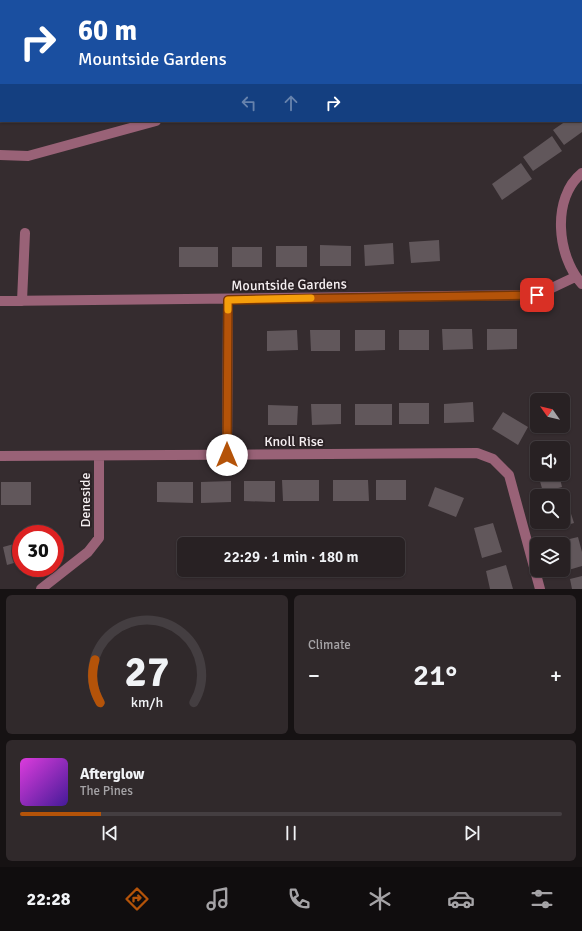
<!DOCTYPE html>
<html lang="en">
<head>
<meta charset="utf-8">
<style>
  :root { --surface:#282123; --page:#30292b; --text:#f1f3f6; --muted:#a5a3a6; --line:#443e41; --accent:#b45309 }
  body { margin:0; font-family:Signika,sans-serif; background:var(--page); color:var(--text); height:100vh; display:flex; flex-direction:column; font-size:15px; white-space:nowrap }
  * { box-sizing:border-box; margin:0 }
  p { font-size:13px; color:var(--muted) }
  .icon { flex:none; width:22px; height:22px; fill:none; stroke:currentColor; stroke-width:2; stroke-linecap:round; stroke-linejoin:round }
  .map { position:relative; height:589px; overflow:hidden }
  .drawer { display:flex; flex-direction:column; gap:6px; padding:6px; background:#161213; flex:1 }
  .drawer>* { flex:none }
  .top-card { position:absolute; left:0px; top:0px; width:582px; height:122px; box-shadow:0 1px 3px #0004,0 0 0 1px var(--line); background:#1a4fa0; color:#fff; overflow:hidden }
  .needle { width:26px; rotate:304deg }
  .fabs { position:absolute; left:530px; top:393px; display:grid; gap:8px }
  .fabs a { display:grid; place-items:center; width:40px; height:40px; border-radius:6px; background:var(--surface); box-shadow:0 1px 3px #0004,0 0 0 1px var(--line); font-size:20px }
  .speed { position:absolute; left:12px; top:525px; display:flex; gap:8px; font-size:20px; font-weight:700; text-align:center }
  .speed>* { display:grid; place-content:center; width:52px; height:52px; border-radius:50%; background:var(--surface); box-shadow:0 1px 3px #0004,0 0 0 1px var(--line); line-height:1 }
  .speed .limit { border:6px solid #d22; background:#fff; color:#111 }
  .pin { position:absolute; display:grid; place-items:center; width:34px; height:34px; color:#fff; margin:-17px; border-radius:8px; box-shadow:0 2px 6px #0006 }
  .me { position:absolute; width:44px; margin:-22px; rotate:0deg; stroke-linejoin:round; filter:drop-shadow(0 0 3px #0008) }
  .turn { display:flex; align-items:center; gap:14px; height:84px; padding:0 12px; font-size:18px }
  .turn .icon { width:52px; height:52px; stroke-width:2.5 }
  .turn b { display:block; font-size:28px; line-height:34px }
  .lanes { display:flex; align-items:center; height:38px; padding:0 12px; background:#0003; justify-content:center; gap:20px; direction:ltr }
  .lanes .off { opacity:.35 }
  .big { font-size:30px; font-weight:600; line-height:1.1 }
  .drawer .tile { flex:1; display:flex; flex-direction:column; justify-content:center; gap:6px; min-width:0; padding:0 14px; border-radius:6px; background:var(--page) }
  .drawer .dial { align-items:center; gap:0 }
  .dial svg { height:104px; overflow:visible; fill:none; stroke:var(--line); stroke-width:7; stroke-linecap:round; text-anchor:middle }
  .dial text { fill:var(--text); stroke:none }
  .song { display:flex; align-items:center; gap:12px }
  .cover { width:48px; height:48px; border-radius:6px; background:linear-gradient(135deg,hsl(300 70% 55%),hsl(260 70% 35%)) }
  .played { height:4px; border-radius:2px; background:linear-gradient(90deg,var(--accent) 15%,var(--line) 15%) }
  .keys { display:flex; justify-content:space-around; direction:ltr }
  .heat { display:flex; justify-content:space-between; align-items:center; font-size:22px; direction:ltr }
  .drawer .tiles { flex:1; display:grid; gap:6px; grid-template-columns:1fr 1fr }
  .tile:last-child { grid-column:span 2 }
  .trip { position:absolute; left:177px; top:537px; width:228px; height:40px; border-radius:6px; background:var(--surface); box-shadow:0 1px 3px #0004,0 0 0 1px var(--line); font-weight:600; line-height:40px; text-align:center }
  .menu { display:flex; height:64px; justify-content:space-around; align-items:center; background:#100d0e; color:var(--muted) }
  .menu .icon { width:28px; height:28px }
  .menu .on { color:var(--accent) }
  .menu b { font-size:18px; color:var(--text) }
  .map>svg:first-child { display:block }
  .building { fill:#61575b }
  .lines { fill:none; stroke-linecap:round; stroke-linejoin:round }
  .minor { stroke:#996277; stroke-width:10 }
  .route-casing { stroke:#753606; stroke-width:10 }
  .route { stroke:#b45309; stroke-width:7 }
  .slow { stroke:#f59e0b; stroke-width:7 }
  .labels { text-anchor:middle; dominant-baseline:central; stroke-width:4; stroke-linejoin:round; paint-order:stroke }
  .street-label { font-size:14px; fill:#f5eff1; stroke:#2b2225 }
</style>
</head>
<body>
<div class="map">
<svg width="582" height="589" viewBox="0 0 582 589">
  <rect width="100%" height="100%" fill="#352c2f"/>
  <path class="building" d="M566,121h16v11l-18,13 -11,-15z
    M552,136l10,15 -29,20 -10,-14z
    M521,163l11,16 -30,21 -10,-16z
    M439,240l1,21 -29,2 -2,-21z
    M393,243l1,21 -29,2 -1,-21z
    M320,245l31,1v20h-31z
    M276,246h31v21h-31z
    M179,247h39v20h-39z
    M232,247h30v20h-30z
    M442,329h30l1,20 -30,1z
    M487,329h30v20l-30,1z
    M297,330l1,20 -31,1v-20z
    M310,330h30v21h-29z
    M355,330h30v20l-30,1z
    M399,330h30v20h-30z
    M473,402l1,20 -30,1v-19z
    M399,403h30v21h-30z
    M311,404h30v20l-29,1z
    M355,404h37v21h-37z
    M268,405l30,1 -1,19h-29z
    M503,412l25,15 -10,18 -26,-16z
    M549,440l2,8h-9l-2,-5z
    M537,449v21l-6,-19z
    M538,474h21l3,13 -19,5z
    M282,480h37v21h-36z
    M333,480h35l1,21h-36z
    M376,480h30v20h-30z
    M231,481v21l-30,1v-21z
    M244,481h31v21l-31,-1z
    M1,482h30v23h-30z
    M157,482h36v21l-36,-1z
    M435,487l29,11 -8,19 -28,-11z
    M563,495h2l9,28 -20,6 -2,-7h11z
    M493,523l9,29 -20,6 -8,-30z
    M578,537l4,15v14l-17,5 -2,-8v-19h-6v-2z
    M21,542v19l-14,4 -4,-18z
    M506,565l7,24h-23l-4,-18z
    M582,576v13h-10l-2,-10z"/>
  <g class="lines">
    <path class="minor" d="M1,0l3,1
      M28,1l6,-1
      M511,1l1,-1
      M0,155l28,1 128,-35
      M582,173c-31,25 -25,84 0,111
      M0,301l537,-6 38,-18
      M22,301l3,-68
      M227,455l1,-155
      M0,456l477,-3 16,6 16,16 31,114
      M41,589l47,-37 11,-14v-82"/>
  </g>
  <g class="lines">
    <g class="route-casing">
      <path id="route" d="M227,455l1,-155 309,-5"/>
    </g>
    <use href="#route" class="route"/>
    <path class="slow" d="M228,310v-10l83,-2"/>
  </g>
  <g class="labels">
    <g class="street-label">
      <text transform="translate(289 285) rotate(-1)">Mountside Gardens</text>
      <text x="294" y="441">Knoll Rise</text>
      <text transform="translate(85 500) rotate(-90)">Deneside</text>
    </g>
  </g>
</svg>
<div class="fabs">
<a><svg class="needle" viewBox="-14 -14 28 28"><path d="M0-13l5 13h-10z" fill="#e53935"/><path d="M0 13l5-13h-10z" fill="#a5a3a6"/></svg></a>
<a><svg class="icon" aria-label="sound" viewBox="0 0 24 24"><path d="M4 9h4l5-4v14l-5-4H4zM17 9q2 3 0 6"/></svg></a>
<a><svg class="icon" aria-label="search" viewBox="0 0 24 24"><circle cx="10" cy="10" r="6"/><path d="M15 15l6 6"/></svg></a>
<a><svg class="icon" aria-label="layers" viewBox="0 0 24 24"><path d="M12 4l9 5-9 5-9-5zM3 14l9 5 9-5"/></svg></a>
</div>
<div class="speed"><div class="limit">30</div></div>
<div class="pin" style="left:537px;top:295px;background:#d93025"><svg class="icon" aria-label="arrive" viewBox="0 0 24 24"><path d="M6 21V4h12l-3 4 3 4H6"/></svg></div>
<svg class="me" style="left:227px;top:455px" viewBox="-20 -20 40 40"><circle r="19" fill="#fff"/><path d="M0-13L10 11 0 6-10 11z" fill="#b45309"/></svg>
<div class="trip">22:29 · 1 min · 180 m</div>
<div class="top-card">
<div class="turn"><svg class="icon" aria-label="right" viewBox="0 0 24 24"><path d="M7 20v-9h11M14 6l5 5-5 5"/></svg><div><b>60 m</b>Mountside Gardens</div></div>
<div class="lanes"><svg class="icon off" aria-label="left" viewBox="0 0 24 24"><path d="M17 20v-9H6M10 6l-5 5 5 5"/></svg><svg class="icon off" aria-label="ahead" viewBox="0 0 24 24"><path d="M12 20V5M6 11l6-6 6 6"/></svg><svg class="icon" aria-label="right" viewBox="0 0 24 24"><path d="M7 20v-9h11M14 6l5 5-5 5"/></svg></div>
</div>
</div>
<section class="drawer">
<div class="tiles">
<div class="tile dial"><svg viewBox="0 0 100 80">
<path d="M14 69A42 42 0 1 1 86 69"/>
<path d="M14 69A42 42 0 0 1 10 36" stroke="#b45309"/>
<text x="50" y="56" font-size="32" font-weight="700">27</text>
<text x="50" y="72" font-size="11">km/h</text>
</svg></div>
<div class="tile"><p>Climate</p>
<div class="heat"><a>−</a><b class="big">21°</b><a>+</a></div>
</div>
<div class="tile">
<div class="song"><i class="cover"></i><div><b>Afterglow</b><p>The Pines</p></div></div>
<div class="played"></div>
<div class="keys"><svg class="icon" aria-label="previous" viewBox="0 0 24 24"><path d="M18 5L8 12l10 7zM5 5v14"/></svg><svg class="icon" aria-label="pause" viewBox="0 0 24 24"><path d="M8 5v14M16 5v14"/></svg><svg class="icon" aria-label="next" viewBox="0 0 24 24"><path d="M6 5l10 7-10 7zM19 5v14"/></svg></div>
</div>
</div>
</section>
<nav class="menu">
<b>22:28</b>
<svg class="icon on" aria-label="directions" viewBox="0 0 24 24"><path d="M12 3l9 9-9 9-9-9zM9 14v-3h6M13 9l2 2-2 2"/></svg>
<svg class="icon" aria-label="music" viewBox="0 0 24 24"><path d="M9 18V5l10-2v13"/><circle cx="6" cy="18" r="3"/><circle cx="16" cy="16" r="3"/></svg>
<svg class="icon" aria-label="phone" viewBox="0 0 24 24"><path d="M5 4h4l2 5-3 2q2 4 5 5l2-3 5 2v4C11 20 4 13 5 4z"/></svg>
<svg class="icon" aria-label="climate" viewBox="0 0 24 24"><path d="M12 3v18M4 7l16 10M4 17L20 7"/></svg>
<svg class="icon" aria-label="car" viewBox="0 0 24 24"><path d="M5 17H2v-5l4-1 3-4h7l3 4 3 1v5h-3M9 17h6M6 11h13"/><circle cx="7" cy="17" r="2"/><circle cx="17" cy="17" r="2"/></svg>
<svg class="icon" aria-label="filters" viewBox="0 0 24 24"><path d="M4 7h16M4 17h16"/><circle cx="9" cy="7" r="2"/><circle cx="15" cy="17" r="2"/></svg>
</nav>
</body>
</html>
